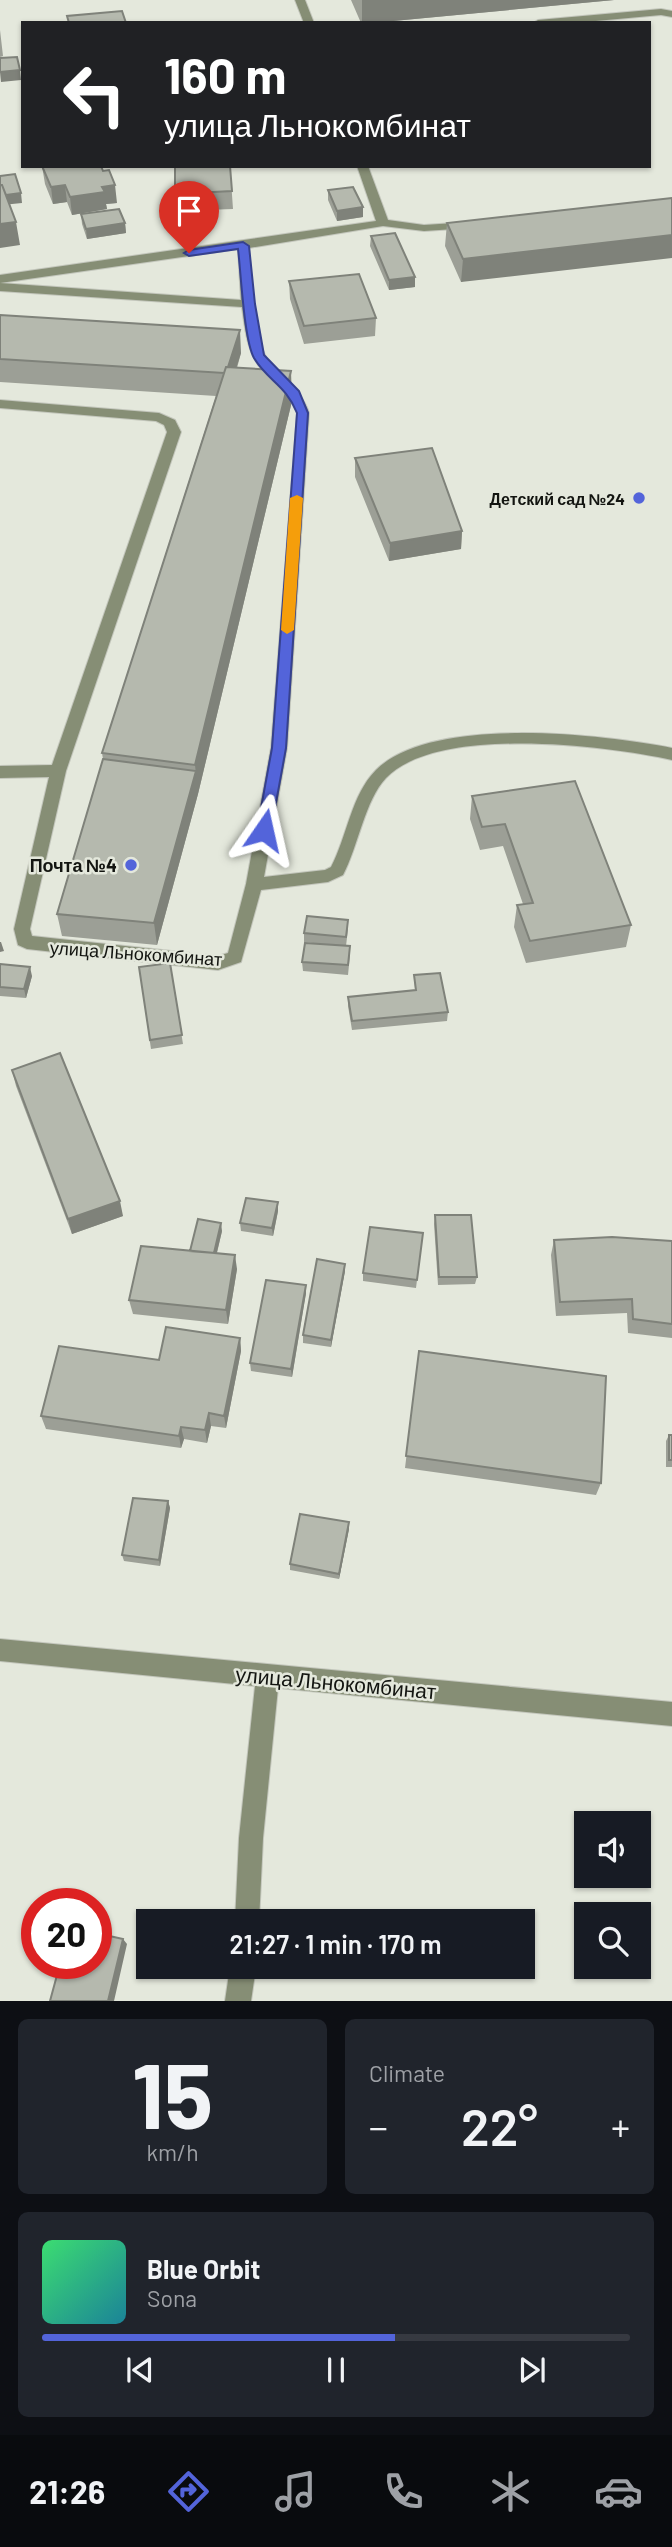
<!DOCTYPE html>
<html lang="en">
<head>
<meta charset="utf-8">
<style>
  :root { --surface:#171b24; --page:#20242c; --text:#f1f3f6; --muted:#9ea1a6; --line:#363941; --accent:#5364da }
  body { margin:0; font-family:Barlow,sans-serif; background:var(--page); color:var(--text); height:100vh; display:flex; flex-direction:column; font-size:26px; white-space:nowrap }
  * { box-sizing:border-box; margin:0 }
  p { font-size:23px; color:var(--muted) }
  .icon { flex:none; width:38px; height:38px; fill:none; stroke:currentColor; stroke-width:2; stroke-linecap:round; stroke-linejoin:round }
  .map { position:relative; height:2001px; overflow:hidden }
  .side { display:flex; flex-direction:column; gap:18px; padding:18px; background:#0d0f14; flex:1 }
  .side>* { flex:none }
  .hud { position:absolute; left:21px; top:21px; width:630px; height:147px; border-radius:0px; box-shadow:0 2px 5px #0004; background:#202124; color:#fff; overflow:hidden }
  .buttons { position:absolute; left:574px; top:1811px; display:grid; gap:14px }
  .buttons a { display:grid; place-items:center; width:77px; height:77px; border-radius:0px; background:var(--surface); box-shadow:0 2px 5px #0004; font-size:35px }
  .speed { position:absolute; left:21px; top:1888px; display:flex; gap:14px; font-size:35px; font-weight:700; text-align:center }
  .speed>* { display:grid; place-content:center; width:91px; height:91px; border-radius:50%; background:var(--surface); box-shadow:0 2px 5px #0004; line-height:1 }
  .speed .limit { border:10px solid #d22; background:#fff; color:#111 }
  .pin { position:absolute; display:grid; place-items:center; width:60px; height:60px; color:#fff; margin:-72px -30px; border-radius:50% 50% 50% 0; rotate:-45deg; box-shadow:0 0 7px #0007 }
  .pin .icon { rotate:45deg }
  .me { position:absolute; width:77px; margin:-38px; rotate:11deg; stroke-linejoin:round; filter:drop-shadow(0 0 5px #0008) }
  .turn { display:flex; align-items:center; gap:24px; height:147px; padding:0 28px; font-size:32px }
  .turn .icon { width:91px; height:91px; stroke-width:2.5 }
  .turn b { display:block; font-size:49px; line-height:60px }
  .big { font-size:52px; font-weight:600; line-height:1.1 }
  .side .card { flex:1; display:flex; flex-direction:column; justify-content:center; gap:10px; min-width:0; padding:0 24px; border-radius:10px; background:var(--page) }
  .side .dial { align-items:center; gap:0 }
  .dial b { font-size:91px; line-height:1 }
  .song { display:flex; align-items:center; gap:21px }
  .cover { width:84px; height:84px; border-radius:10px; background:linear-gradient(135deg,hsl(140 70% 55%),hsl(190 70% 35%)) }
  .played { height:7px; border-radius:4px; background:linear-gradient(90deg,var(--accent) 60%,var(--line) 60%) }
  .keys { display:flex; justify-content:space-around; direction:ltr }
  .heat { display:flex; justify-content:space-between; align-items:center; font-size:38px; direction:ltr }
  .side .tiles { flex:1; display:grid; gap:18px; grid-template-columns:1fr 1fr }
  .card:last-child { grid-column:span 2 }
  .trip { position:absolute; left:136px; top:1909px; width:399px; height:70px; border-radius:0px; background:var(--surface); box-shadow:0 2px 5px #0004; font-weight:600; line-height:70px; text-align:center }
  .tab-bar { display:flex; height:112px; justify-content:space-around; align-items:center; background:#090b0e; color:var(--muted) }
  .tab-bar .icon { width:49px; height:49px }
  .tab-bar .on { color:var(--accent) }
  .tab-bar b { font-size:32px; color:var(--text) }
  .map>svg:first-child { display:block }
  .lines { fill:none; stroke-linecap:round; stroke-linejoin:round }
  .minor-casing { stroke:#c3c6bc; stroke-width:2 }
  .minor { fill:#868e75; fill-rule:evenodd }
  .wall { fill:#9c9f96 }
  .shaded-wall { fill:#7f827a }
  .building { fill:#b5b9ae; stroke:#7f827a; stroke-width:2 }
  .route { fill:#5364da; stroke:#36418e; stroke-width:2 }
  .slow { fill:#f59e0b }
  .poi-dot { fill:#5364da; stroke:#e4e8dc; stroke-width:2.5 }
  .labels { text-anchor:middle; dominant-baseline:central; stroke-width:5; stroke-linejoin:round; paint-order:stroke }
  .far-poi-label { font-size:16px; font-weight:bold; fill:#131511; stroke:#e4e8dc; text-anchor:end }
  .poi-label { font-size:18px; font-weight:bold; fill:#131511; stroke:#e4e8dc; text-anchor:end }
  .street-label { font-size:18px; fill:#131511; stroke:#e4e8dc }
  .near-street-label { font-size:21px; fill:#131511; stroke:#e4e8dc }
</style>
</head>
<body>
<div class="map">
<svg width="672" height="2001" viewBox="0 0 672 2001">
  <rect width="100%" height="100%" fill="#e4e8dc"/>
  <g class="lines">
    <g class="minor-casing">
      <path id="minor" d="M295,0h10l9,23h-10z
        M661,9l11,2v6l-11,-2 -87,8h-41l5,-3z
        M357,166h11l20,54 36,5 46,-3 6,3 -6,3 -46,3 -41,-5 -134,22c4,35 0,79 18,111 12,21 34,29 42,54l-22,335 -23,129 61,-7 6,-3c16,-30 20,-72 45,-97 55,-55 225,-36 296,-22v12c-67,-15 -235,-35 -286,18 -21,22 -28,69 -43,97l-15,7 -67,8 -20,72 -23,8 -191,-21 -9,-4 -4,-16 35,-152 -49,1v-12l52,-1 115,-333 -3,-7 -8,-4 -156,-13v-8l159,13 16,7 6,12 -115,339 -36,158 2,7 186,20 10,-3 18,-69 25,-136 26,-335c-7,-20 -22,-28 -35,-43 -15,-17 -17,-41 -20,-63l-242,-16v-8l241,17 -3,-51 -238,34v-8l376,-54z
        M0,1639l672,63v24l-394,-38 -15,150 -4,84h-24l4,-84 16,-152 -255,-25z
        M230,1967h26l-5,34h-26z"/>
    </g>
    <use href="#minor" class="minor"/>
  </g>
  <path class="wall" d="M351,0h263l-242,23h-11z
    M0,30l3,26 -3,1z
    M42,166l75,37 -11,1 1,5 -35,6 -5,-13 -14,2 -8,-20z
    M230,166l3,43 -56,2 -2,-17z
    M328,190l35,17v10l-26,4 -9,-21z
    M672,198l-211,84 -16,-36 2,-23z
    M81,214l44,9 1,10 -39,6 -5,-15z
    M371,236l44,41v10l-26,3 -19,-44z
    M289,281l87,37 -1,18 -71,8 -14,-45z
    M0,315l241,38 -4,15 55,33 -94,393 -41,151 -95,-9 -5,-22 46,-155 -1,-6 114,-357 -216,-14z
    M355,458l107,73 -1,18 -72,12 -34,-84z
    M472,796l159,129 -5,22 -100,16 -12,-36 3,-22 6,-1 -20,-58 -23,4 -10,-31z
    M348,929l-2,17 4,9 -2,20 -45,-4 -1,-9 20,-18 -18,-2v-9z
    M170,963l13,81 -32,5 -12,-82z
    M0,964l32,12 -6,22 -26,-2z
    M414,975l34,37 -1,9 -95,9 -4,-24v-9l67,-7z
    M12,1070l111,146 -51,18 -56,-148z
    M278,1211l-5,25 -32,-5 -1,-8z
    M435,1215l42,62 -2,7 -37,1 -4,-61z
    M222,1231l-5,22 20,16 -9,55 -95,-10 -4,-14 61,-49z
    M423,1233l-7,55 -53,-7v-8z
    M554,1240l118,1v97l-44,-5 -1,-20 -71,3 -5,-61z
    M345,1271l-14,76 -28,-4v-8z
    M306,1285v8l-14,84 -41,-6 -1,-8z
    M240,1338l1,13 -15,77 -15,-2 -4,17 -23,-4 -3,9 -135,-19 -5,-13 118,-56z
    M419,1351l182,132 -5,12 -191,-27z
    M669,1435h3v32h-6v-26z
    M168,1501l2,7 -10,58 -36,-5 -2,-6z
    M349,1522v7l-10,50 -49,-9v-6z"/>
  <path class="shaded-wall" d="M362,0h252l-242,23h-10z
    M20,70l1,10 -20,2 -1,-10z
    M65,185l2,17 -14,2 -2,-17z
    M115,185l2,18 -11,1 1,5 -35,6 -2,-18 32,-10z
    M21,193l1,10 -20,2 -1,-9z
    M363,207v10l-26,4v-10z
    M16,222l4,23 -20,3v-24z
    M125,223l1,10 -39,6 -1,-10z
    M672,235v23l-211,24 2,-23z
    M415,277v10l-26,3v-10z
    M240,330l1,23 -14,44 -1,-24z
    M291,371l1,30 -94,393 -3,-29z
    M462,531l-1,18 -72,12 1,-18z
    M196,771l2,23 -41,151 -3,-22z
    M0,942h1l3,9 -4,1z
    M30,967l2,9 -6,22 -2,-9z
    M120,1201l3,15 -51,18 -4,-15z
    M278,1202v9l-5,25 -1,-8z
    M221,1223l1,8 -8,33 -1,-8z
    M235,1255l2,14 -9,55 -2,-14z
    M345,1264v7l-14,76v-7z
    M306,1285v8l-14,84 -1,-8z
    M240,1338l1,13 -15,77 -2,-12z
    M209,1413l2,13 -4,17 -2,-13z
    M181,1427l3,12 -3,9 -2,-12z
    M168,1501l2,7 -10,58 -1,-6z
    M349,1522v7l-10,50v-5z
    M123,1939l4,5 -13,57h-6z"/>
  <path class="building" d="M122,11l4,12h-57l-2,-7z
    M17,57l3,13 -20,2v-14z
    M42,166h59l2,5 6,-1 6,15 -13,2 3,5 -35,5 -5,-12 -14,2z
    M194,166h36l2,25 -57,3v-27z
    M15,174l6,19 -15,2 -4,-10h-2v-9z
    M0,185h2l14,37 -16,2z
    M353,187l10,20 -26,4 -9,-21z
    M672,198v37l-209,24 -16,-36z
    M119,209l6,14 -39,6 -5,-15z
    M395,233l20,44 -26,3 -18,-44z
    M359,274l17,44 -72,8 -15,-45z
    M0,315l240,15 -12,37h-2l-2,6 -224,-14z
    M226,367l65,4 -96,394 -93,-12z
    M432,448l30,83 -72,12 -35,-85z
    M103,759l93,12 -42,152 -97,-9z
    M575,781l56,144 -101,16 -13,-36 16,-2 -28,-79 -23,3 -10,-31z
    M307,916l41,4 -2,17 -42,-4z
    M305,943l45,3 -2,19 -46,-3z
    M170,963l12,72 -32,5 -11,-73z
    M0,964l30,3 -6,22 -24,-2z
    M440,973l8,39 -96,9 -4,-24 68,-7 -2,-15z
    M60,1053l60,148 -52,18 -56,-149z
    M246,1198l32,4 -6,26 -32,-5z
    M435,1215h36l6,62h-38z
    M198,1219l23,4 -7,30 -24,-2z
    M370,1227l53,6 -6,47 -54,-7z
    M612,1237l60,4v83l-39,-5 -1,-20 -72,3 -6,-62z
    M141,1246l94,9 -9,55 -97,-10z
    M317,1259l28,5 -14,76 -28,-5z
    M266,1280l40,5 -15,84 -41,-6z
    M166,1327l74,11 -16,78 -15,-3 -4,17 -24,-3 -2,9 -138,-20 18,-70 100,14z
    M419,1351l187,25 -5,107 -195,-27z
    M669,1435h3v25h-3z
    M133,1498l35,3 -9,59 -37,-5z
    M300,1514l49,8 -10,52 -49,-10z
    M96,1933l27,6 -15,62h-58l10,-37h36z"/>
  <path class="route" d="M243,242l6,4 6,58 9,51 35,36 9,22 -22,335 -15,82 -7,5 -7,-5 15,-82 25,-335c-11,-28 -29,-32 -43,-55 -10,-18 -13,-85 -16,-109l-49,7 -5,-3 5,-3z"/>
  <path class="slow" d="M297,495l6,3 -9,132 -7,4 -6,-4 9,-132z"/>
  <g class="poi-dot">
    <circle cx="639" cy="498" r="7"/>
    <circle cx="131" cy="865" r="7"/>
  </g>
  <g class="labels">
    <g class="far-poi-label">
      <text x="625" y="498">Детский сад №24</text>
    </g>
    <g class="poi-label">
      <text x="117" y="865">Почта №4</text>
    </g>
    <g class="street-label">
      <text transform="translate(136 953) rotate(4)">улица Льнокомбинат</text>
    </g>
    <g class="near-street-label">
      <text transform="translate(336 1682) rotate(5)">улица Льнокомбинат</text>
    </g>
  </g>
</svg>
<div class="buttons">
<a><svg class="icon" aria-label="sound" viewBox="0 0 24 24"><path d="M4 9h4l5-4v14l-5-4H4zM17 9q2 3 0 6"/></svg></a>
<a><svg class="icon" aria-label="search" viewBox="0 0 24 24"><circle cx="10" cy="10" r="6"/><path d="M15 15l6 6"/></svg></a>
</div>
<div class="speed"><div class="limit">20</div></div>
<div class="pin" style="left:189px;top:253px;background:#d93025"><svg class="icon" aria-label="arrive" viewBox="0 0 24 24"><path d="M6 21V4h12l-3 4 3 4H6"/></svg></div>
<svg class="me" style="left:264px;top:830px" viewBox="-20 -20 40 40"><path d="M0-17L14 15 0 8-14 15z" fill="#5364da" stroke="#fff" stroke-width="4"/></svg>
<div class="trip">21:27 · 1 min · 170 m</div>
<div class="hud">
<div class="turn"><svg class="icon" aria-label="left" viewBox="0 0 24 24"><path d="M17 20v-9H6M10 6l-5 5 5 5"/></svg><div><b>160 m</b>улица Льнокомбинат</div></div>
</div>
</div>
<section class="side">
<div class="tiles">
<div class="card dial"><b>15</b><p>km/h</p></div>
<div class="card"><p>Climate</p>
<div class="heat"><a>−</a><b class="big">22°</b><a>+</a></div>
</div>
<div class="card">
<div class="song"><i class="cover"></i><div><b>Blue Orbit</b><p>Sona</p></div></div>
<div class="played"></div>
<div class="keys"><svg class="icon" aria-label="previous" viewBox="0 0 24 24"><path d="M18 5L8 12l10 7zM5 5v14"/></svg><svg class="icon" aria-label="pause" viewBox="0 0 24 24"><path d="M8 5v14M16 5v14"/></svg><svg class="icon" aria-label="next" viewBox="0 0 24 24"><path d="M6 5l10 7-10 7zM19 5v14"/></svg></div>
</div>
</div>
</section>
<nav class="tab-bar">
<b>21:26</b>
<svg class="icon on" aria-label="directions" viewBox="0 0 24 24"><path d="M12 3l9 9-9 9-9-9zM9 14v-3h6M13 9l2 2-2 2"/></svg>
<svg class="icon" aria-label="music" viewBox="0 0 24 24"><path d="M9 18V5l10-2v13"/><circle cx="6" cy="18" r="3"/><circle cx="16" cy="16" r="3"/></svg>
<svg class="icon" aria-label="phone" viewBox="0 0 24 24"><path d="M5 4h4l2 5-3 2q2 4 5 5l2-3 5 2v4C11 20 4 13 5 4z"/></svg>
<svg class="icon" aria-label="climate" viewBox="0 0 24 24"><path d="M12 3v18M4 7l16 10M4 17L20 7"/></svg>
<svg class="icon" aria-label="car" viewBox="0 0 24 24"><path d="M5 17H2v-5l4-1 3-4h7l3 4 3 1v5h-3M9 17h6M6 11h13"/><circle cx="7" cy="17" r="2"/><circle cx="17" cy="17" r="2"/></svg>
</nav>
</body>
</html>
